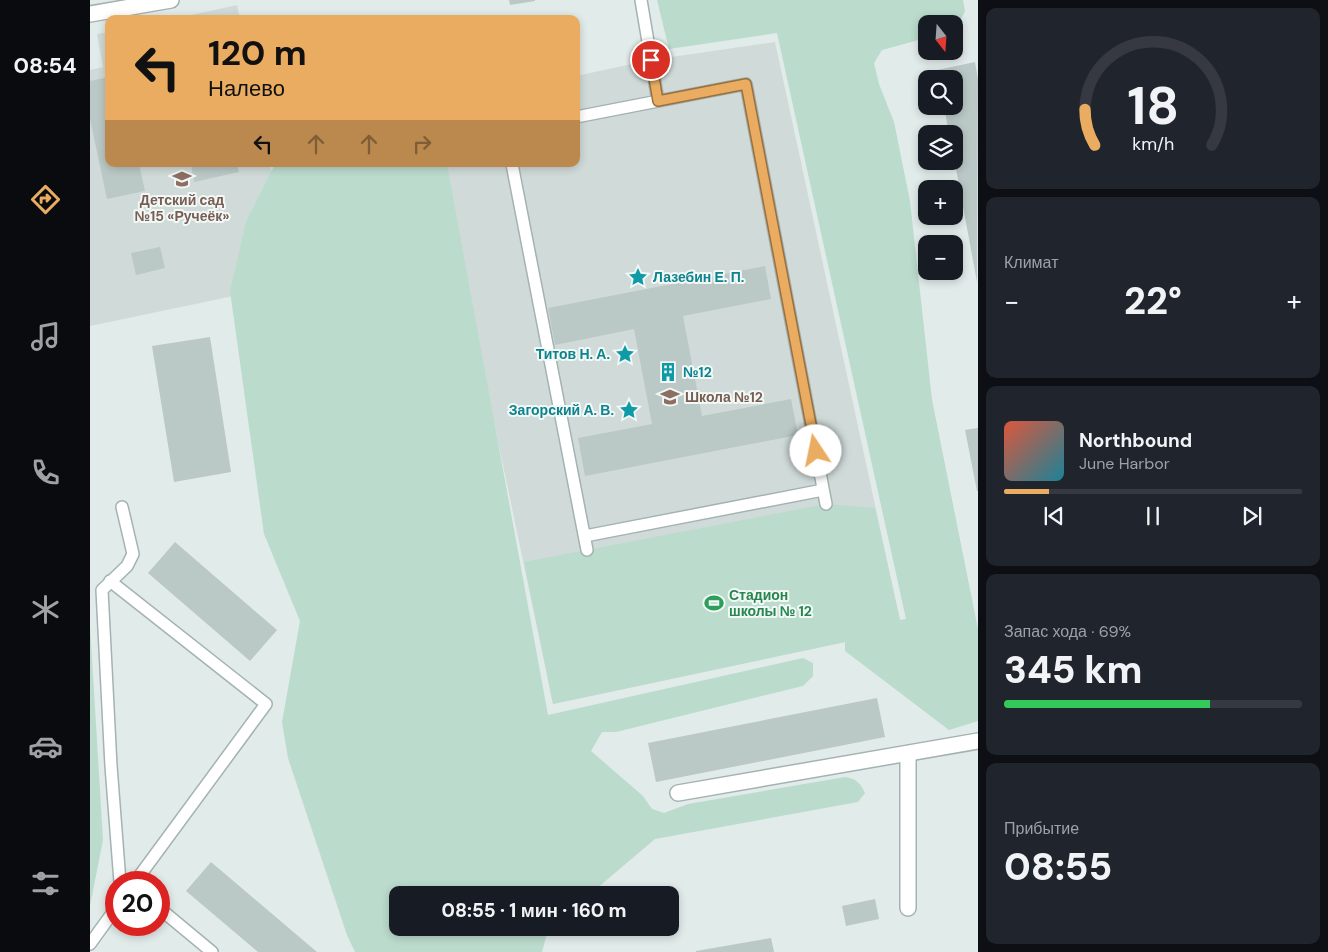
<!DOCTYPE html>
<html lang="ru">
<head>
<meta charset="utf-8">
<style>
  :root { --surface:#171b24; --page:#20242c; --text:#f1f3f6; --muted:#9ea1a6; --line:#363941; --accent:#eaac61 }
  body { margin:0; font-family:"DM Sans",sans-serif; background:var(--page); color:var(--text); height:100vh; display:flex; flex-direction:column; font-size:19px; white-space:nowrap }
  * { box-sizing:border-box; margin:0 }
  p { font-size:16px; color:var(--muted) }
  .icon { flex:none; width:28px; height:28px; fill:none; stroke:currentColor; stroke-width:2; stroke-linecap:round; stroke-linejoin:round }
  .map { position:relative; flex:1; overflow:hidden }
  .details { display:flex; flex-direction:column; gap:8px; padding:8px; background:#0d0f14; width:350px }
  .details>* { flex:none }
  .guide { position:absolute; left:15px; top:15px; width:475px; height:152px; border-radius:10px; box-shadow:0 2px 8px #0003; background:#eaac61; color:#111; overflow:hidden }
  .needle { width:32px; rotate:163deg }
  .controls { position:absolute; left:828px; top:15px; display:grid; gap:10px }
  .controls a { display:grid; place-items:center; width:45px; height:45px; border-radius:10px; background:var(--surface); box-shadow:0 2px 8px #0003; font-size:25px }
  .speed { position:absolute; left:15px; top:871px; display:flex; gap:10px; font-size:25px; font-weight:700; text-align:center }
  .speed>* { display:grid; place-content:center; width:65px; height:65px; border-radius:50%; background:var(--surface); box-shadow:0 2px 8px #0003; line-height:1 }
  .speed .limit { border:8px solid #d22; background:#fff; color:#111 }
  .pin { position:absolute; display:grid; place-items:center; width:42px; height:42px; color:#fff; margin:-21px; border:2px solid #fff; border-radius:50%; box-shadow:0 1px 5px #0007 }
  .me { position:absolute; width:55px; margin:-28px; rotate:349deg; stroke-linejoin:round; filter:drop-shadow(0 0 4px #0008) }
  .turn { display:flex; align-items:center; gap:18px; height:105px; padding:0 20px; font-size:22px }
  .turn .icon { width:65px; height:65px; stroke-width:2.5 }
  .turn b { display:block; font-size:35px; line-height:42px }
  .lanes { display:flex; align-items:center; height:48px; padding:0 20px; background:#0003; justify-content:center; gap:25px; direction:ltr }
  .lanes .off { opacity:.35 }
  .big { font-size:38px; font-weight:800; line-height:1.1 }
  .details .widget { flex:1; display:flex; flex-direction:column; justify-content:center; gap:8px; min-width:0; padding:0 18px; border-radius:10px; background:var(--page) }
  .details .dial { align-items:center; gap:0 }
  .dial svg { height:130px; overflow:visible; fill:none; stroke:var(--line); stroke-width:7; stroke-linecap:round; text-anchor:middle }
  .dial text { fill:var(--text); stroke:none }
  .song { display:flex; align-items:center; gap:15px }
  .cover { width:60px; height:60px; border-radius:8px; background:linear-gradient(135deg,hsl(10 70% 55%),hsl(190 70% 35%)) }
  .played { height:5px; border-radius:2px; background:linear-gradient(90deg,var(--accent) 15%,var(--line) 15%) }
  .keys { display:flex; justify-content:space-around; direction:ltr }
  .heat { display:flex; justify-content:space-between; align-items:center; font-size:28px; direction:ltr }
  .charge { height:8px; border-radius:4px; background:linear-gradient(90deg,#34c759 69%,var(--line) 0) }
  .trip { position:absolute; left:299px; top:886px; width:290px; height:50px; border-radius:10px; background:var(--surface); box-shadow:0 2px 8px #0003; font-weight:800; line-height:50px; text-align:center }
  main { display:flex; flex:1; min-height:0 }
  .tabs { display:flex; flex-direction:column; width:90px; justify-content:space-around; align-items:center; background:#090b0e; color:var(--muted) }
  .tabs .icon { width:35px; height:35px }
  .tabs .on { color:var(--accent) }
  .tabs b { font-size:22px; color:var(--text) }
  .map>svg:first-child { display:block }
  .built { fill:#d0dbd9 }
  .green { fill:#bbdbcd }
  .building { fill:#bac8c6 }
  .lines { fill:none; stroke-linecap:round; stroke-linejoin:round }
  .lane-casing { stroke:#a4b2b2; stroke-width:14 }
  .street-casing { stroke:#a4b2b2; stroke-width:18 }
  .lane { stroke:#fff; stroke-width:11 }
  .street { stroke:#fff; stroke-width:15 }
  .route-casing { stroke:#98703f; stroke-width:12 }
  .route { stroke:#eaac61; stroke-width:9 }
  .labels { text-anchor:middle; dominant-baseline:central; stroke-width:4; stroke-linejoin:round; paint-order:stroke }
  .education-label { font-size:14px; font-weight:bold; fill:#785e54; stroke:#f2f8f6 }
  .culture-label { font-size:14px; font-weight:bold; fill:#0d838f; stroke:#f2f8f6; text-anchor:start }
  .leisure-label { font-size:14px; font-weight:bold; fill:#27864d; stroke:#f2f8f6; text-anchor:start }
</style>
</head>
<body>
<main>
<nav class="tabs">
<b>08:54</b>
<svg class="icon on" aria-label="directions" viewBox="0 0 24 24"><path d="M12 3l9 9-9 9-9-9zM9 14v-3h6M13 9l2 2-2 2"/></svg>
<svg class="icon" aria-label="music" viewBox="0 0 24 24"><path d="M9 18V5l10-2v13"/><circle cx="6" cy="18" r="3"/><circle cx="16" cy="16" r="3"/></svg>
<svg class="icon" aria-label="phone" viewBox="0 0 24 24"><path d="M5 4h4l2 5-3 2q2 4 5 5l2-3 5 2v4C11 20 4 13 5 4z"/></svg>
<svg class="icon" aria-label="climate" viewBox="0 0 24 24"><path d="M12 3v18M4 7l16 10M4 17L20 7"/></svg>
<svg class="icon" aria-label="car" viewBox="0 0 24 24"><path d="M5 17H2v-5l4-1 3-4h7l3 4 3 1v5h-3M9 17h6M6 11h13"/><circle cx="7" cy="17" r="2"/><circle cx="17" cy="17" r="2"/></svg>
<svg class="icon" aria-label="filters" viewBox="0 0 24 24"><path d="M4 7h16M4 17h16"/><circle cx="9" cy="7" r="2"/><circle cx="15" cy="17" r="2"/></svg>
</nav>
<div class="map">
<svg width="888" height="952" viewBox="0 0 888 952">
  <rect width="100%" height="100%" fill="#e1ebea"/>
  <path class="built" d="M147,5l3,14h-67z
    M19,32v132h161l6,30 -33,100 -153,32v-256l13,-3 -6,-33z
    M685,42l127,588 -349,74 -113,-540h136v-88l75,-16z"/>
  <path class="green" d="M567,0h306l2,11 -10,20 -1,-7h-28v14l-44,12 -8,13 5,21 15,38 16,79 22,199 46,229v92l-29,9 -104,-79v-9l-292,62 -29,-142 302,-58 49,4 25,112 6,-1 -129,-586 -108,16z
    M185,164h172l101,551 255,-57 10,5v13l-10,10 -187,46h-14l-11,19 52,45 9,13 12,4 24,-9 157,-27c11,2 15,5 20,16l-7,9 -203,37 -66,56h-191v33h153l-3,2 -6,22h-187l-8,-17 -59,-177 -6,-36 18,-101 -36,-87 -34,-243 16,-69z
    M0,626l13,214 -13,66z"/>
  <path class="building" d="M419,0h26v1l-25,4z
    M885,62l3,17 -1,203 -23,-124v-24h-5l-5,-28h10v-27h-15l-2,-9z
    M19,77v87h30l6,27 -38,8 -17,-80v-38z
    M101,164h46l2,8 -45,10z
    M70,247l5,21 -29,7 -5,-22z
    M675,266l6,33 -88,17 19,100 89,-17 7,36 -213,41 -7,-38 74,-14 -18,-95 -79,16 -7,-37z
    M120,337l21,135 -57,10 -22,-136z
    M888,428v63h-1l-12,-61z
    M85,542l102,88 -27,31 -102,-88z
    M787,698l8,39 -229,45 -8,-39z
    M121,862l106,90h-59l-72,-61z
    M785,899l4,20 -33,7 -4,-20z
    M681,938l3,14h-78v-1z"/>
  <g class="lines">
    <g class="lane-casing">
      <path id="lane" d="M551,0l17,101
        M486,117l170,-33 80,420
        M422,164l75,386
        M495,536l238,-46
        M20,581l156,123 -131,178
        M30,882l-9,-116 -9,-176 25,-24 6,-12 -11,-47
        M69,908l53,44
        M0,944l26,-36"/>
    </g>
    <g class="street-casing">
      <path id="street" d="M0,14l81,-14
        M588,793l300,-52
        M818,908v-155"/>
    </g>
    <use href="#lane" class="lane"/>
    <use href="#street" class="street"/>
  </g>
  <g class="lines">
    <g class="route-casing">
      <path id="route" d="M561,60l7,41 88,-17 70,367"/>
    </g>
    <use href="#route" class="route"/>
  </g>
  <defs>
    <g id="school-bare" transform="scale(1.5)"><path d="M0-5L7-2L0 1L-7-2ZM-4 1L0 2.5L4 1V4Q0 6-4 4Z" fill="#8d6e63" stroke="#f2f8f6" stroke-width="2.5" paint-order="stroke"/></g>
    <g id="sight-bare" transform="scale(1.5)"><path d="M0-6L1.8-2.2L6-1.7L2.9 1.2L3.7 5.4L0 3.3L-3.7 5.4L-2.9 1.2L-6-1.7L-1.8-2.2Z" fill="#0f9aa8" stroke="#f2f8f6" stroke-width="2.5" paint-order="stroke"/></g>
    <g id="building-bare" transform="scale(1.5)"><path d="M-4-6H4V6H1V3H-1V6H-4ZM-2.5-4.3h1.7v1.8h-1.7ZM.8-4.3h1.7v1.8H.8ZM-2.5-1h1.7V.8h-1.7ZM.8-1h1.7V.8H.8Z" fill="#0f9aa8" stroke="#f2f8f6" stroke-width="2.5" paint-order="stroke"/></g>
    <g id="stadium-bare" transform="scale(1.5)"><path d="M0-5a6.5 5 0 1 0 0 10a6.5 5 0 1 0 0-10ZM-3.5-1.8h7v3.6h-7Z" fill="#2e9e5b" stroke="#f2f8f6" stroke-width="2.5" paint-order="stroke"/></g>
  </defs>
  <g fill-rule="evenodd">
    <use href="#school-bare" x="92" y="179"/>
    <use href="#sight-bare" x="548" y="277"/>
    <use href="#sight-bare" x="535" y="354"/>
    <use href="#building-bare" x="578" y="372"/>
    <use href="#school-bare" x="580" y="397"/>
    <use href="#sight-bare" x="539" y="410"/>
    <use href="#stadium-bare" x="624" y="603"/>
  </g>
  <g class="labels">
    <g class="education-label">
      <text x="92" y="200">Детский сад<tspan x="92" dy="16">№15 «Ручеёк»</tspan></text>
      <text x="595" y="397" text-anchor="start">Школа №12</text>
    </g>
    <g class="culture-label">
      <text x="563" y="277">Лазебин Е. П.</text>
      <text x="520" y="354" text-anchor="end">Титов Н. А.</text>
      <text x="593" y="372">№12</text>
      <text x="524" y="410" text-anchor="end">Загорский А. В.</text>
    </g>
    <g class="leisure-label">
      <text x="639" y="595">Стадион<tspan x="639" dy="16">школы № 12</tspan></text>
    </g>
  </g>
</svg>
<div class="controls">
<a><svg class="needle" viewBox="-14 -14 28 28"><path d="M0-13l5 13h-10z" fill="#e53935"/><path d="M0 13l5-13h-10z" fill="#9ea1a6"/></svg></a>
<a><svg class="icon" aria-label="search" viewBox="0 0 24 24"><circle cx="10" cy="10" r="6"/><path d="M15 15l6 6"/></svg></a>
<a><svg class="icon" aria-label="layers" viewBox="0 0 24 24"><path d="M12 4l9 5-9 5-9-5zM3 14l9 5 9-5"/></svg></a>
<a>+</a>
<a>−</a>
</div>
<div class="speed"><div class="limit">20</div></div>
<div class="pin" style="left:561px;top:60px;background:#d93025"><svg class="icon" aria-label="arrive" viewBox="0 0 24 24"><path d="M6 21V4h12l-3 4 3 4H6"/></svg></div>
<svg class="me" style="left:726px;top:451px" viewBox="-20 -20 40 40"><circle r="19" fill="#fff"/><path d="M0-13L10 11 0 6-10 11z" fill="#eaac61"/></svg>
<div class="trip">08:55 · 1 мин · 160 m</div>
<div class="guide">
<div class="turn"><svg class="icon" aria-label="left" viewBox="0 0 24 24"><path d="M17 20v-9H6M10 6l-5 5 5 5"/></svg><div><b>120 m</b>Налево</div></div>
<div class="lanes"><svg class="icon" aria-label="left" viewBox="0 0 24 24"><path d="M17 20v-9H6M10 6l-5 5 5 5"/></svg><svg class="icon off" aria-label="ahead" viewBox="0 0 24 24"><path d="M12 20V5M6 11l6-6 6 6"/></svg><svg class="icon off" aria-label="ahead" viewBox="0 0 24 24"><path d="M12 20V5M6 11l6-6 6 6"/></svg><svg class="icon off" aria-label="right" viewBox="0 0 24 24"><path d="M7 20v-9h11M14 6l5 5-5 5"/></svg></div>
</div>
</div>
<section class="details">
<div class="widget dial"><svg viewBox="0 0 100 80">
<path d="M14 69A42 42 0 1 1 86 69"/>
<path d="M14 69A42 42 0 0 1 8 47" stroke="#eaac61"/>
<text x="50" y="56" font-size="32" font-weight="700">18</text>
<text x="50" y="72" font-size="11">km/h</text>
</svg></div>
<div class="widget"><p>Климат</p>
<div class="heat"><a>−</a><b class="big">22°</b><a>+</a></div>
</div>
<div class="widget">
<div class="song"><i class="cover"></i><div><b>Northbound</b><p>June Harbor</p></div></div>
<div class="played"></div>
<div class="keys"><svg class="icon" aria-label="previous" viewBox="0 0 24 24"><path d="M18 5L8 12l10 7zM5 5v14"/></svg><svg class="icon" aria-label="pause" viewBox="0 0 24 24"><path d="M8 5v14M16 5v14"/></svg><svg class="icon" aria-label="next" viewBox="0 0 24 24"><path d="M6 5l10 7-10 7zM19 5v14"/></svg></div>
</div>
<div class="widget"><p>Запас хода · 69%</p><b class="big">345 km</b><div class="charge"></div></div>
<div class="widget"><p>Прибытие</p><b class="big">08:55</b></div>
</section>
</main>
</body>
</html>
